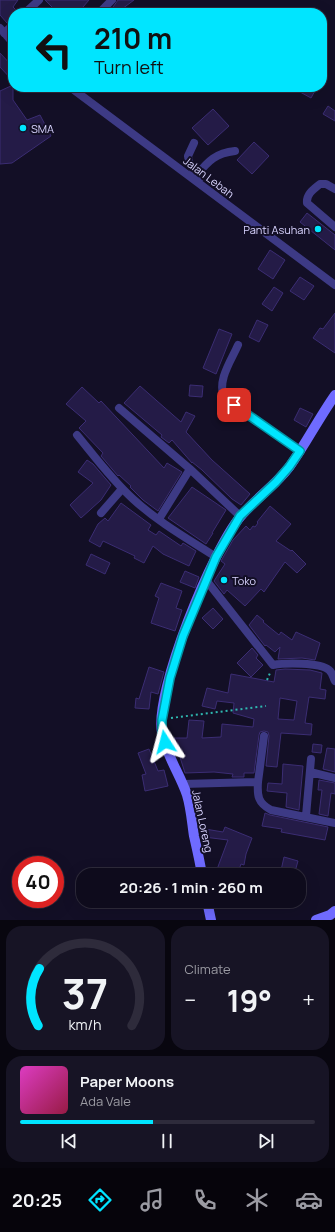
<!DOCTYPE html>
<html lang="en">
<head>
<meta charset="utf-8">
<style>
  :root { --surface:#0e0b1c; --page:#171425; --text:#f1f3f6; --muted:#9b9ba3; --line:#2e2b3b; --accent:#00e5ff }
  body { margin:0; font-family:Manrope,sans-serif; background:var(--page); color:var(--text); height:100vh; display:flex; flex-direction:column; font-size:15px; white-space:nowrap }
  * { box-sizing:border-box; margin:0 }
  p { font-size:13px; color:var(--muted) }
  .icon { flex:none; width:22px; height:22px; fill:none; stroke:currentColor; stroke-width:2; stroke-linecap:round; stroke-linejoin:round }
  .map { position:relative; height:920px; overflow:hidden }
  .details { display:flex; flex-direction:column; gap:6px; padding:6px; background:#08060f; flex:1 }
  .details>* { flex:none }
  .hud { position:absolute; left:8px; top:8px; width:319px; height:84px; border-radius:16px; box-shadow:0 4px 16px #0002,0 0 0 1px var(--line); background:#00e5ff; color:#111; overflow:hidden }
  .speed { position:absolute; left:12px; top:856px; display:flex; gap:8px; font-size:20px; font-weight:700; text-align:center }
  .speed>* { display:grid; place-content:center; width:52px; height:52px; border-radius:50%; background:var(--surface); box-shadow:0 4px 16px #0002,0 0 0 1px var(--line); line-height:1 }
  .speed .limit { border:6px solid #d22; background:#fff; color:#111 }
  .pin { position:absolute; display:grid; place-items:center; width:34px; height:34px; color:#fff; margin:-17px; border-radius:8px; box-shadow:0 2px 6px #0006 }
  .me { position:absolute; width:44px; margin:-22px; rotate:351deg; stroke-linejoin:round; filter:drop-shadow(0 0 3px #0008) }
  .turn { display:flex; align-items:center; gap:14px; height:84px; padding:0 20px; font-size:18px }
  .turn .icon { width:52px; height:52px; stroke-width:2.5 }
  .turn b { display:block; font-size:28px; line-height:34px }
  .big { font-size:30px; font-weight:700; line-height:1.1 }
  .details .card { flex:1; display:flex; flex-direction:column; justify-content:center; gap:6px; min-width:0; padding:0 14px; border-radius:16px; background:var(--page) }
  .details .dial { align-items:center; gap:0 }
  .dial svg { height:104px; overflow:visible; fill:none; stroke:var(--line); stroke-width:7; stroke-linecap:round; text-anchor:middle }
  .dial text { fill:var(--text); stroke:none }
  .song { display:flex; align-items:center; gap:12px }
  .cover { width:48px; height:48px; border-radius:6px; background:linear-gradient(135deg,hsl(310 70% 55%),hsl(340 70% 35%)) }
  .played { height:4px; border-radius:2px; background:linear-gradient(90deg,var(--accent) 45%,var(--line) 45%) }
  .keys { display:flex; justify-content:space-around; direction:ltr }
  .heat { display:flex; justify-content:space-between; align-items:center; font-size:22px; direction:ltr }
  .details .tiles { flex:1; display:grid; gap:6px; grid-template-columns:1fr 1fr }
  .card:last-child { grid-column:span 2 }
  .trip { position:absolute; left:76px; top:868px; width:230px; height:40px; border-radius:16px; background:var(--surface); box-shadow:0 4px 16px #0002,0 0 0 1px var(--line); font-weight:700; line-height:40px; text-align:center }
  .tab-bar { display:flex; height:64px; justify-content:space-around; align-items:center; background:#06040b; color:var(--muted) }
  .tab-bar .icon { width:28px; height:28px }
  .tab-bar .on { color:var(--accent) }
  .tab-bar b { font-size:18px; color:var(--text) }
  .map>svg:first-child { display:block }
  .building { fill:#241b47; stroke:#3b2d73; fill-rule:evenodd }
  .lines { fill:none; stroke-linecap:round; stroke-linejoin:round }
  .path { stroke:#2fb8b0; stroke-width:2; stroke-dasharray:2 3; stroke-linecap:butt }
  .street { stroke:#3d3a85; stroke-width:8 }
  .secondary { stroke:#6f6bff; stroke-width:10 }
  .route-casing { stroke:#0095a6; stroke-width:10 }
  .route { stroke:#00e5ff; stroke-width:7 }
  .poi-dot { fill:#00e5ff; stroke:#130f26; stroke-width:1.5 }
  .labels { text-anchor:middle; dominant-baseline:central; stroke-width:4; stroke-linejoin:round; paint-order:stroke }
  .poi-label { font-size:11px; fill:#d9d4ff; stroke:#130f26; text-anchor:start }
  .street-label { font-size:11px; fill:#d9d4ff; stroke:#130f26 }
</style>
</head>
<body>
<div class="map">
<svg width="335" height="920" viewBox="0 0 335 920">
  <rect width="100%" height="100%" fill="#130f26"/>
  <path class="building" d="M0,0h18l-5,7 6,6h-6v6l-6,4 -7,-8z
    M45,0h44l-6,7 7,6h-32z
    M134,0l-16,12 -5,-5 5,-7z
    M0,53l13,14v14l-13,-14z
    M13,85v15l14,20 13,-5 11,21 -39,27 -12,1v-73z
    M291,87h26l-6,11z
    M328,106l7,5v10l-12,-7z
    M213,109l16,17 -21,19 -16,-17z
    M254,142l15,14 -17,18 -15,-14z
    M307,213l28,22v15l-35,-28z
    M270,250l15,10 -12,19 -15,-10z
    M300,277l14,9 -10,14 -14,-9z
    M274,287l9,6 -11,18 -10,-7z
    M335,313v40l-22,-15 7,-10 3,1z
    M257,320l11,5 -9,17 -10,-5z
    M219,329l13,5 -16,40 -13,-6z
    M190,385l13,1 -1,11 -13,-1z
    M140,386l41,36 5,-10 9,4 -9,16 26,28 38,34 -9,11 -9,-6 -30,-29 -10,-8v1l-20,-23 -3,3 -8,-6 1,-2 -38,-32z
    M82,387l17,16 2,-2 63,67 3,-5 15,9 -24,39 -15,-11 -13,-13 1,-1 -12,-11 -1,1 -17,-20 2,-3 -24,-25 7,-7 -20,-17z
    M300,408l13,6 -7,13 -12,-7z
    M87,460l6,4 18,21 -10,15 -20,18 -11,-13 23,-22 -15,-11z
    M192,487l34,23 -14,23h1l-7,11 -38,-26z
    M121,503l30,22 -3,5 8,5 3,-4 22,15 2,-3 13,8 -7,15 -26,-12 -10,-8 -9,17 -10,-5 1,-2 -32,-15 -3,6 -11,-6 9,-17 7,-6 3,3z
    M270,506l21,18 -15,17 15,10 1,-1 14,14 -9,9 -12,-11 -21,30 -3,-3 -16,17 -18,-16 -3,4 -10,-13 11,-17 -4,-3 12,-21 13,-14 4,4 3,-4 2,1 3,-4 -1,-1z
    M91,554l19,9 -5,11 -19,-9z
    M185,571l14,6 -4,11 -15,-6z
    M161,583l21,8 -6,17 6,2 -7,21 -24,-8 8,-25 -4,-2z
    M213,608l10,11 -10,10 -11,-11z
    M257,615l7,6 -1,1 16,13 2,-3 11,8 4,-8 24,11 -5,17 -13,-2 -24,1 2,-12 -5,5 -9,-7 -1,1 -16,-21z
    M252,648l6,7 -2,3 7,7 -12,12 -14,-14z
    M149,667l15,5 -6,22 -7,-2 -2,17 -14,-1 1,-10 3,1z
    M285,669l25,1 12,3 -2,16 6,1 -1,9 -16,-2 -4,26 7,1 -1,11 -30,-2 -4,34 -11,-1 3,-30 -1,-4 -4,-1 -4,1 -1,3 -5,38h-10v4h-12l1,-3 -19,-2 -29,1 -11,-35h13l2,-18 15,1 -2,17 19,-1 1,-13 31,3 1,-8 -21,-6 1,-10 -17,-2 -2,8 -13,-3 5,-18 21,5 3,-19 43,8 2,-12zM280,698l17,3 -3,19 -16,-1z
    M313,744l9,1 -1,8 -9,-1z
    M327,748l8,1v23l-12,-3z
    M149,749l9,22 6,-1 4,16 -23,5 -3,-16 4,-1 -8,-21z
    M283,764l20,2 -4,44 -13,-3 1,-14 -20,-2 1,-8 14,1z
    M319,780l16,3v11l-4,-1 -3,23 -9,-2 3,-24h-4z
    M265,813l5,2 58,12 -3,13 -44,-8 1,-3 -20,-3z
    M225,827l27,11 -6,16 -2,11 -3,-1 -4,11h-13l-8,-3 12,-32 -24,-3 1,-8 18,3z
    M284,857l14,4 -4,14h-14z"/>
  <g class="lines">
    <path class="path" d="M267,680l3,-7
      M171,718l95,-12"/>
    <path class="street" d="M25,13l14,-13
      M99,13l13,-13
      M0,28l13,15
      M4,33l9,-8
      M70,87l265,198
      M194,143l-6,13 1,6 10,18
      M197,175c11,-14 19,-22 38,-24
      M335,189l-9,-5h-6c-6,5 -14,10 -13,19l28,24
      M238,345c-7,16 -21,35 -14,53l75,53
      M119,408l71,61 50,47
      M77,435c18,22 35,45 56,64 25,23 55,40 83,58
      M101,513l21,-24
      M159,519l31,-50
      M206,580l67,85c11,-2 47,-3 56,5 4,3 4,8 6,11
      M310,772l25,6
      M258,782c-1,14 0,21 13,28l64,13
      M183,784l75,-2 6,-46
      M306,816l5,-57"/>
    <path class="secondary" d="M202,875c-2,-13 -5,-26 -8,-39 -2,-13 -3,-28 -7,-41 -7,-21 -21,-40 -25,-62 -8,-41 51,-185 79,-217 15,-18 35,-31 49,-50 16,-23 29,-48 45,-71
      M207,901l4,19
      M316,920l14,-5 5,-4"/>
  </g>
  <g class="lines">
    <g class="route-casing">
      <path id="route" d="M165,742l-3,-9v-13l8,-42 13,-42 33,-79 24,-41 36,-34 13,-15 11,-16 -66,-46"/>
    </g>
    <use href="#route" class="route"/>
  </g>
  <g class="poi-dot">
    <circle cx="23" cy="128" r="4"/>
    <circle cx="318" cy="229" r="4"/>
    <circle cx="224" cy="580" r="4"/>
  </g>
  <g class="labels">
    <g class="poi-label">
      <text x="31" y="128">SMA</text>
      <text x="310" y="229" text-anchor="end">Panti Asuhan</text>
      <text x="232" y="580">Toko</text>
    </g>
    <g class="street-label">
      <text transform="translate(209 177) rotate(37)">Jalan Lebah</text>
      <text transform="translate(203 821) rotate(78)">Jalan Loreng</text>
    </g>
  </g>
</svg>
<div class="speed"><div class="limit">40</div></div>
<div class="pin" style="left:234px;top:405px;background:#d93025"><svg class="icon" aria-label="arrive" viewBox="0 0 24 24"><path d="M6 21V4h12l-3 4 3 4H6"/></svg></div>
<svg class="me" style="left:165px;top:742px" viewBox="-20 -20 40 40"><path d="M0-17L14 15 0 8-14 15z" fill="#00e5ff" stroke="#fff" stroke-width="4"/></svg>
<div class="trip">20:26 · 1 min · 260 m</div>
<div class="hud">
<div class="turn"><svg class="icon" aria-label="left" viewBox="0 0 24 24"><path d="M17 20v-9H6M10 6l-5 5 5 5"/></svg><div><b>210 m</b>Turn left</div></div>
</div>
</div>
<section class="details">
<div class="tiles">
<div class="card dial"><svg viewBox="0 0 100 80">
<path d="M14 69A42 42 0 1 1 86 69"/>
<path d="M14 69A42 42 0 0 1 15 25" stroke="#00e5ff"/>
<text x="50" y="56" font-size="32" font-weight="700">37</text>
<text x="50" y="72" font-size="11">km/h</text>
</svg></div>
<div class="card"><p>Climate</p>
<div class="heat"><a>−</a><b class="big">19°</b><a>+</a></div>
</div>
<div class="card">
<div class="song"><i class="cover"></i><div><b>Paper Moons</b><p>Ada Vale</p></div></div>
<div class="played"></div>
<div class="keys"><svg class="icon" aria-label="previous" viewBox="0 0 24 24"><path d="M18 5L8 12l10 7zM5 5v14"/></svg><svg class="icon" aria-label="pause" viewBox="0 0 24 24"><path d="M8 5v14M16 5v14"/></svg><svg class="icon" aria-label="next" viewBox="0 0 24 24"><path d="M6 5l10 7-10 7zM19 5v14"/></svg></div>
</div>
</div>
</section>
<nav class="tab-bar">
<b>20:25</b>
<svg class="icon on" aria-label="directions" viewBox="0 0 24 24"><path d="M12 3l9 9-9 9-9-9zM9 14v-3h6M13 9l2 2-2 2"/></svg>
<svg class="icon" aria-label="music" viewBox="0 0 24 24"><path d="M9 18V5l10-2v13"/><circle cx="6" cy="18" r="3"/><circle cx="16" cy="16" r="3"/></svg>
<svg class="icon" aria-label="phone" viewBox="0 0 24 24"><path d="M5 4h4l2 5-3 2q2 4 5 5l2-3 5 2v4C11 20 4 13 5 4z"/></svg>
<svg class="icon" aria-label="climate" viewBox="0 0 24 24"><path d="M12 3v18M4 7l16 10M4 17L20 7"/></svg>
<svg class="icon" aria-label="car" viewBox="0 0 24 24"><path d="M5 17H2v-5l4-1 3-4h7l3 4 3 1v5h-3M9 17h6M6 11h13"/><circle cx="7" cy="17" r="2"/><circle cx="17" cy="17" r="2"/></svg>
</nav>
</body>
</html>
